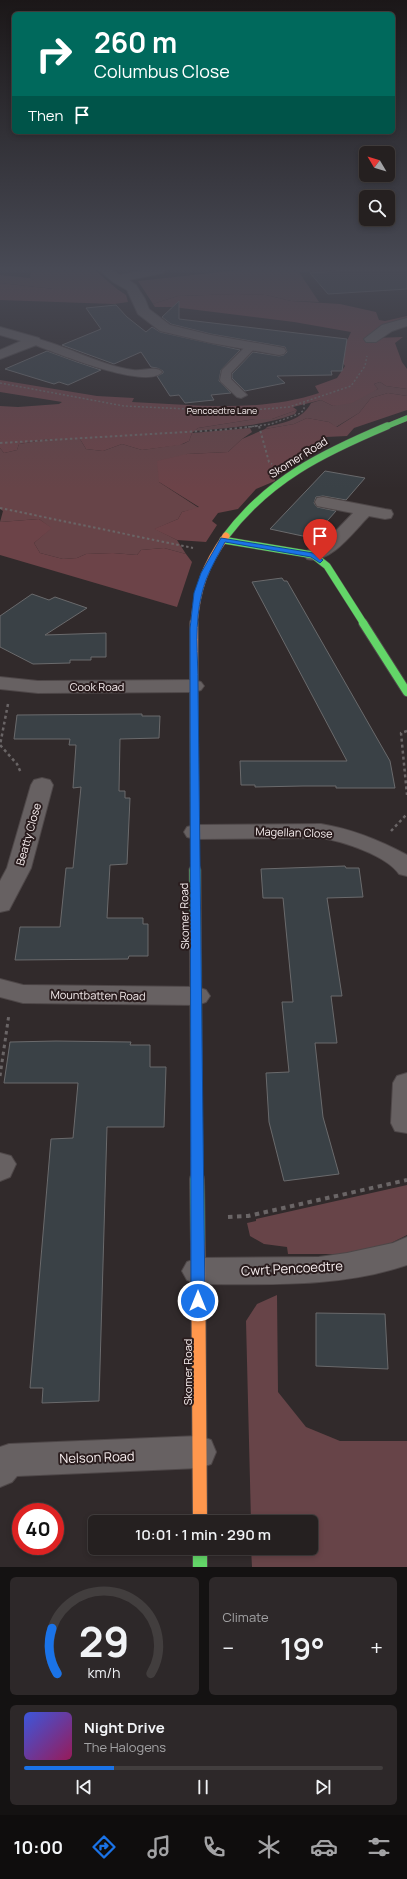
<!DOCTYPE html>
<html lang="en">
<head>
<meta charset="utf-8">
<style>
  :root { --surface:#252020; --page:#2d2829; --text:#f1f3f6; --muted:#a3a3a5; --line:#423e3e; --accent:#1a73e8 }
  body { margin:0; font-family:Manrope,sans-serif; background:var(--page); color:var(--text); height:100vh; display:flex; flex-direction:column; font-size:15px; white-space:nowrap }
  * { box-sizing:border-box; margin:0 }
  p { font-size:13px; color:var(--muted) }
  .icon { flex:none; width:22px; height:22px; fill:none; stroke:currentColor; stroke-width:2; stroke-linecap:round; stroke-linejoin:round }
  .map { position:relative; height:1567px; overflow:hidden }
  .panel { display:flex; flex-direction:column; gap:10px; padding:10px; background:#141212; flex:1 }
  .panel>* { flex:none }
  .hud { position:absolute; left:12px; top:12px; width:383px; height:122px; border-radius:6px; box-shadow:0 2px 6px #0003,0 0 0 1px var(--line); background:#00695c; color:#fff; overflow:hidden }
  .needle { width:26px; rotate:308deg }
  .fabs { position:absolute; left:359px; top:146px; display:grid; gap:8px }
  .fabs a { display:grid; place-items:center; width:36px; height:36px; border-radius:6px; background:var(--surface); box-shadow:0 2px 6px #0003,0 0 0 1px var(--line); font-size:20px }
  .speed { position:absolute; left:12px; top:1503px; display:flex; gap:8px; font-size:20px; font-weight:700; text-align:center }
  .speed>* { display:grid; place-content:center; width:52px; height:52px; border-radius:50%; background:var(--surface); box-shadow:0 2px 6px #0003,0 0 0 1px var(--line); line-height:1 }
  .speed .limit { border:6px solid #d22; background:#fff; color:#111 }
  .pin { position:absolute; display:grid; place-items:center; width:34px; height:34px; color:#fff; margin:-41px -17px; border-radius:50% 50% 50% 0; rotate:-45deg; box-shadow:0 0 4px #0007 }
  .pin .icon { rotate:45deg }
  .me { position:absolute; width:44px; margin:-22px; rotate:0deg; stroke-linejoin:round; filter:drop-shadow(0 0 3px #0008) }
  .turn { display:flex; align-items:center; gap:14px; height:84px; padding:0 16px; font-size:18px }
  .turn .icon { width:52px; height:52px; stroke-width:2.5 }
  .turn b { display:block; font-size:28px; line-height:34px }
  .then { display:flex; align-items:center; height:38px; padding:0 16px; background:#0003; gap:8px; font-size:15px }
  .big { font-size:30px; font-weight:600; line-height:1.1 }
  .panel .card { flex:1; display:flex; flex-direction:column; justify-content:center; gap:6px; min-width:0; padding:0 14px; border-radius:6px; background:var(--page) }
  .panel .dial { align-items:center; gap:0 }
  .dial svg { height:104px; overflow:visible; fill:none; stroke:var(--line); stroke-width:7; stroke-linecap:round; text-anchor:middle }
  .dial text { fill:var(--text); stroke:none }
  .song { display:flex; align-items:center; gap:12px }
  .cover { width:48px; height:48px; border-radius:6px; background:linear-gradient(135deg,hsl(230 70% 55%),hsl(330 70% 35%)) }
  .played { height:4px; border-radius:2px; background:linear-gradient(90deg,var(--accent) 25%,var(--line) 25%) }
  .keys { display:flex; justify-content:space-around; direction:ltr }
  .heat { display:flex; justify-content:space-between; align-items:center; font-size:22px; direction:ltr }
  .panel .tiles { flex:1; display:grid; gap:10px; grid-template-columns:1fr 1fr }
  .card:last-child { grid-column:span 2 }
  .trip { position:absolute; left:88px; top:1515px; width:230px; height:40px; border-radius:6px; background:var(--surface); box-shadow:0 2px 6px #0003,0 0 0 1px var(--line); font-weight:600; line-height:40px; text-align:center }
  .tabs { display:flex; height:64px; justify-content:space-around; align-items:center; background:#0f0d0d; color:var(--muted) }
  .tabs .icon { width:28px; height:28px }
  .tabs .active { color:var(--accent) }
  .tabs b { font-size:18px; color:var(--text) }
  .map>svg:first-child { display:block }
  .green { fill:#674448 }
  .forest { fill:#6c4348 }
  .building { fill:#3a4146; stroke:#6a6a6c }
  .lines { fill:none; stroke-linecap:round; stroke-linejoin:round }
  .lane-casing { stroke:#4e4748; stroke-width:2 }
  .street-casing { stroke:#4e4748; stroke-width:2 }
  .fast-far4-casing { stroke:#4e4748; stroke-width:6 }
  .fast-far3-casing { stroke:#4e4748; stroke-width:8 }
  .fast-far2-casing { stroke:#4e4748; stroke-width:10 }
  .fast-far1-casing { stroke:#4e4748; stroke-width:13 }
  .fast-casing { stroke:#4e4748; stroke-width:16 }
  .slow-far2-casing { stroke:#4e4748; stroke-width:8 }
  .slow-far1-casing { stroke:#4e4748; stroke-width:10 }
  .slow-casing { stroke:#4e4748; stroke-width:16 }
  .path-far4 { stroke:#6a6566; stroke-width:1.5; stroke-dasharray:2 2; stroke-linecap:butt }
  .path-far3 { stroke:#6a6566; stroke-width:2; stroke-dasharray:2.5 2.5; stroke-linecap:butt }
  .path-far2 { stroke:#6a6566; stroke-width:2.5; stroke-dasharray:3 3; stroke-linecap:butt }
  .path-far1 { stroke:#6a6566; stroke-width:3; stroke-dasharray:3.5 3.5; stroke-linecap:butt }
  .path { stroke:#6a6566; stroke-width:4; stroke-dasharray:4.5 4.5; stroke-linecap:butt }
  .lane { fill:#676162; fill-rule:evenodd }
  .street { fill:#676162; fill-rule:evenodd }
  .fast-far4 { stroke:#63d668; stroke-width:5.5 }
  .fast-far3 { stroke:#63d668; stroke-width:7 }
  .fast-far2 { stroke:#63d668; stroke-width:8 }
  .fast-far1 { stroke:#63d668; stroke-width:11 }
  .fast { stroke:#63d668; stroke-width:14 }
  .slow-far2 { stroke:#ff974d; stroke-width:7 }
  .slow-far1 { stroke:#ff974d; stroke-width:8 }
  .slow { stroke:#ff974d; stroke-width:14 }
  .route { fill:#1a73e8; stroke:#114b97 }
  .labels { text-anchor:middle; dominant-baseline:central; stroke-width:4; stroke-linejoin:round; paint-order:stroke }
  .far-street-label { font-size:9px; fill:#f9f0f1; stroke:#2a1d1e }
  .street-label { font-size:11px; fill:#f9f0f1; stroke:#2a1d1e }
  .near-street-label { font-size:13px; fill:#f9f0f1; stroke:#2a1d1e }
</style>
</head>
<body>
<div class="map">
<svg width="407" height="1567" viewBox="0 0 407 1567">
  <rect width="100%" height="100%" fill="#312a2b"/>
  <path class="green" d="M31,270h64l22,19h-63l-54,-6v-8l30,3z
    M239,270h95l-35,2 20,30 -28,-1 -25,-6 -29,-1 -59,2 -25,8 -15,-23z
    M380,382l6,4 21,3v7l-19,-3 -17,5 -12,15 -23,14 -7,-5 -22,-4 -13,6 -29,5 2,-2c18,-5 35,-7 44,-24l10,-3 12,6 45,-17 -4,-5z
    M297,410l-2,4c-33,12 -67,14 -101,17l4,-3 57,-9h17z
    M250,428l2,4 -10,7 -14,13 -41,2 -28,28 40,26 -17,4 -4,7 -23,10 22,11 9,14 -22,-6 -23,2 -4,5 -24,-2 -27,1 -9,4 -14,1 -23,-6 -6,-10 17,-15 -12,-9 -39,3 3,-11 -3,-2v-61l4,5 13,-3 2,-6 30,-5h31l6,10 17,2 19,-7 20,6 41,-6 6,-3 3,-8z
    M407,1185v50l-24,12 -26,7h-69l-1,-7 -23,-3 -14,-8 -3,-13 9,-2v-2z
    M277,1295l1,97 28,35 34,14h67v126h-155l-1,-19h60v-26h-60l-5,-201 11,-17z"/>
  <path class="forest" d="M0,283l54,6h63l9,6 2,7 -14,2 -114,-4z
    M237,294l29,1 25,6 49,3 36,8 3,8 6,1 22,-5v3l-32,19 28,-1 -8,6 7,19 5,7v20l-21,-3 -6,-4 -6,2 4,5 -26,14 -19,3 -12,-6 -28,7 4,3 -25,9h-17l-57,9 -6,5 -3,8 -9,4 -38,5 -20,-6 -19,7 -17,-2 -6,-10h-31l-30,5 -2,6 -13,3 -4,-5v-42l18,1 41,-3 3,-2 -62,-10v-12l97,16 37,2 -2,4c63,3 126,11 187,-9l-4,-7 22,-8 8,-12 -6,-8 12,-26 -57,-10 -121,-15h-18l-2,-3 25,-8z
    M388,393l19,3v14l-53,18 -7,8 -21,1 -15,15 -16,4 -6,7 -16,4 2,14 -19,8 -18,20 -20,4 -6,8 5,4 -11,17 -29,-2 -23,-11 24,-10 4,-7 17,-5 -40,-25 -2,-21 30,-7 41,-2 14,-13 23,-10 29,-5 13,-6 22,4 8,5 22,-14 12,-15z
    M39,519l13,9 -18,15 6,10 23,6 14,-1 9,-4 27,-1 24,2 4,-5 23,-2 22,6 6,8 -15,45 -177,-52v-33z"/>
  <path class="building" d="M348,270h59v19l-79,5 -18,-21z
    M179,301v18l168,20 -5,32h-11l1,4 -55,1 8,7 -40,8 -13,-13v-4l21,-22 26,4 5,-1 3,-3 -2,-5 -74,-13 -40,-10 -9,-7z
    M116,305l11,12 19,15 6,-5 8,5 80,18 -19,20 -2,11 12,12 -20,2 3,5 -29,3 -6,-8 -9,1 -13,-20 6,-3v-2l-6,-3 -6,-1 -10,-15 -27,12 -52,-19 39,-16 -15,-21z
    M47,351l30,11 24,8 -33,15 -9,-3 -5,2 -49,-15z
    M325,471l40,7 -19,22 -23,-4 -7,1 -2,6 3,4 19,4 -24,27 -42,-9z
    M282,578l2,3h3l103,180 5,27h-59v-2h-33l-48,1v-2h-14l-1,-24h107l-95,-179z
    M32,594l17,6 6,-3 32,11 -42,27 61,-2v24h-15v3h-21v3l-37,1 -33,-17v-31z
    M142,714v2h18l-1,22 -39,1 -1,52h6v7h5l-3,66 -17,1 -3,53h36v6h5v32h-19l-1,3 -113,1 5,-33h40l6,-59h7l8,-81 -8,1 3,-43h-7l1,-6h-56l3,-24z
    M345,866l1,2h13l4,29 -36,1 15,98h-11l6,47h-22l8,74 16,57 -55,7 -15,-59 -3,-49 23,-1 -7,-70h11l-10,-104h-20l-2,-29z
    M56,1041l75,1 -1,3h20v22h16l-2,60h-57l-8,274 -57,2 1,-15h-13l21,-249 22,-1 5,-55h-74l6,-41z
    M316,1313l69,1 3,55 -72,-3z"/>
  <g class="lines">
    <g class="lane-casing">
      <path id="lane" d="M34,338c34,8 65,27 99,32 8,2 24,-5 29,2 -15,19 -111,-21 -132,-29l-1,-2 1,-2z
        M251,344l5,3 -25,26v6l16,16 -6,3 -4,-1 -16,-15 -1,-2 2,-10 25,-25z"/>
    </g>
    <g class="street-casing">
      <path id="street" d="M99,270h13l8,5 24,-5h21l-2,3 -34,7 7,5 9,14 4,10 21,16 41,10 68,12 5,1 2,3 -2,3 -5,1 -68,-12 -51,-12 -22,-17 -11,-24 -14,-8z
        M407,318v8l-15,5 -16,11h-10l-2,-3 18,-14z
        M0,327l39,11 2,3 -2,3 -39,15v-9l21,-9 -21,-6z
        M323,497l62,12 6,1 2,4 -2,4 -6,1 -16,-3c-15,15 -39,49 -62,43l-3,-4 3,-4 19,-10 27,-28 -36,-7 -2,-4 2,-4z
        M0,677l38,4 156,-1 7,2 3,4 -3,4 -7,2 -156,1 -38,-4z
        M42,778l8,2 3,5 -22,83 -22,42 -9,2v-31l7,-13 24,-83 3,-5z
        M321,824c31,5 58,16 86,31v21l-8,-2c-12,-18 -56,-33 -78,-36l-126,1 -8,-2 -3,-5 3,-5 8,-2z
        M0,979l23,6 174,2 9,3 4,6 -4,6 -9,3 -174,-2 -23,-6z
        M407,1073v60l-12,-2 -4,-8 2,-40 4,-7z
        M0,1153l11,3 5,8 -6,13 -10,4z
        M407,1237v28c-68,23 -139,19 -209,19l-11,-4 -5,-9 5,-9 11,-4 121,-1 28,-4 46,-10z
        M199,1436l12,4 5,12 -5,12 -12,4 -182,8 -5,6 -12,5v-40l9,-3z"/>
    </g>
    <g class="fast-far4-casing">
      <path id="fast-far4" d="M385,427l22,-9"/>
    </g>
    <g class="fast-far3-casing">
      <path id="fast-far3" d="M226,536c43,-57 97,-83 161,-110
        M223,540l90,15 14,11 37,58"/>
    </g>
    <g class="fast-far2-casing">
      <path id="fast-far2" d="M363,623l44,69
        M194,738l1,133"/>
    </g>
    <g class="fast-far1-casing">
      <path id="fast-far1" d="M195,870l2,310"/>
    </g>
    <g class="fast-casing">
      <path id="fast" d="M197,1179l1,66
        M200,1548v19"/>
    </g>
    <g class="slow-far2-casing">
      <path id="slow-far2" d="M194,624c3,-36 11,-58 32,-88"/>
    </g>
    <g class="slow-far1-casing">
      <path id="slow-far1" d="M194,738v-115"/>
    </g>
    <g class="slow-casing">
      <path id="slow" d="M198,1245l2,277"/>
    </g>
    <path class="path-far4" d="M0,383l124,23 105,5
      M252,410l37,-3 62,-21 14,-20 2,-10
      M248,427l23,-3 30,-11 3,-4v-6"/>
    <path class="path-far3" d="M259,426l10,36 3,2
      M0,443l219,-13 39,-4
      M0,508l193,40"/>
    <path class="path-far2" d="M8,704l-8,41 17,19 4,9
      M407,731l-6,2 6,62
      M391,831l16,-17"/>
    <path class="path-far1" d="M0,1076l9,-62"/>
    <path class="path" d="M228,1217l20,-1 159,-36"/>
    <use href="#lane" class="lane"/>
    <use href="#street" class="street"/>
    <use href="#fast-far4" class="fast-far4"/>
    <use href="#fast-far3" class="fast-far3"/>
    <use href="#fast-far2" class="fast-far2"/>
    <use href="#fast-far1" class="fast-far1"/>
    <use href="#fast" class="fast"/>
    <use href="#slow-far2" class="slow-far2"/>
    <use href="#slow-far1" class="slow-far1"/>
    <use href="#slow" class="slow"/>
  </g>
  <linearGradient id="sky" x2="0" y2="1"><stop stop-color="#1b1718"/><stop offset="0.55" stop-color="#484a55"/><stop offset="1" stop-color="#484a55" stop-opacity="0"/></linearGradient>
  <rect width="407" height="489" fill="url(#sky)"/>
  <path class="route" d="M221,538l92,15 10,7 -3,3 -9,-6 -86,-15c-9,17 -19,33 -23,51 -8,30 -4,63 -4,93l7,615 -2,4 -5,2 -5,-2 -2,-4 -1,-672 4,-36 7,-20z"/>
  <g class="labels">
    <g class="far-street-label">
      <text x="222" y="410">Pencoedtre Lane</text>
    </g>
    <g class="street-label">
      <text transform="translate(298 457) rotate(-32)">Skomer Road</text>
      <text x="97" y="686">Cook Road</text>
      <text transform="translate(294 832) rotate(2)">Magellan Close</text>
      <text transform="translate(28 834) rotate(-74)">Beatty Close</text>
      <text transform="translate(184 916) rotate(-91)">Skomer Road</text>
      <text transform="translate(98 995) rotate(1)">Mountbatten Road</text>
      <text transform="translate(187 1372) rotate(-90)">Skomer Road</text>
    </g>
    <g class="near-street-label">
      <text transform="translate(292 1268) rotate(-3)">Cwrt Pencoedtre</text>
      <text transform="translate(97 1457) rotate(-2)">Nelson Road</text>
    </g>
  </g>
</svg>
<div class="fabs">
<a><svg class="needle" viewBox="-14 -14 28 28"><path d="M0-13l5 13h-10z" fill="#e53935"/><path d="M0 13l5-13h-10z" fill="#a3a3a5"/></svg></a>
<a><svg class="icon" aria-label="search" viewBox="0 0 24 24"><circle cx="10" cy="10" r="6"/><path d="M15 15l6 6"/></svg></a>
</div>
<div class="speed"><div class="limit">40</div></div>
<div class="pin" style="left:320px;top:560px;background:#d93025"><svg class="icon" aria-label="arrive" viewBox="0 0 24 24"><path d="M6 21V4h12l-3 4 3 4H6"/></svg></div>
<svg class="me" style="left:198px;top:1301px" viewBox="-20 -20 40 40"><circle r="17" fill="#1a73e8" stroke="#fff" stroke-width="3"/><path d="M0-11L8 9 0 5-8 9z" fill="#fff"/></svg>
<div class="trip">10:01 · 1 min · 290 m</div>
<div class="hud">
<div class="turn"><svg class="icon" aria-label="right" viewBox="0 0 24 24"><path d="M7 20v-9h11M14 6l5 5-5 5"/></svg><div><b>260 m</b>Columbus Close</div></div>
<div class="then">Then<svg class="icon" aria-label="arrive" viewBox="0 0 24 24"><path d="M6 21V4h12l-3 4 3 4H6"/></svg></div>
</div>
</div>
<section class="panel">
<div class="tiles">
<div class="card dial"><svg viewBox="0 0 100 80">
<path d="M14 69A42 42 0 1 1 86 69"/>
<path d="M14 69A42 42 0 0 1 10 34" stroke="#1a73e8"/>
<text x="50" y="56" font-size="32" font-weight="700">29</text>
<text x="50" y="72" font-size="11">km/h</text>
</svg></div>
<div class="card"><p>Climate</p>
<div class="heat"><a>−</a><b class="big">19°</b><a>+</a></div>
</div>
<div class="card">
<div class="song"><i class="cover"></i><div><b>Night Drive</b><p>The Halogens</p></div></div>
<div class="played"></div>
<div class="keys"><svg class="icon" aria-label="previous" viewBox="0 0 24 24"><path d="M18 5L8 12l10 7zM5 5v14"/></svg><svg class="icon" aria-label="pause" viewBox="0 0 24 24"><path d="M8 5v14M16 5v14"/></svg><svg class="icon" aria-label="next" viewBox="0 0 24 24"><path d="M6 5l10 7-10 7zM19 5v14"/></svg></div>
</div>
</div>
</section>
<nav class="tabs">
<b>10:00</b>
<svg class="icon active" aria-label="directions" viewBox="0 0 24 24"><path d="M12 3l9 9-9 9-9-9zM9 14v-3h6M13 9l2 2-2 2"/></svg>
<svg class="icon" aria-label="music" viewBox="0 0 24 24"><path d="M9 18V5l10-2v13"/><circle cx="6" cy="18" r="3"/><circle cx="16" cy="16" r="3"/></svg>
<svg class="icon" aria-label="phone" viewBox="0 0 24 24"><path d="M5 4h4l2 5-3 2q2 4 5 5l2-3 5 2v4C11 20 4 13 5 4z"/></svg>
<svg class="icon" aria-label="climate" viewBox="0 0 24 24"><path d="M12 3v18M4 7l16 10M4 17L20 7"/></svg>
<svg class="icon" aria-label="car" viewBox="0 0 24 24"><path d="M5 17H2v-5l4-1 3-4h7l3 4 3 1v5h-3M9 17h6M6 11h13"/><circle cx="7" cy="17" r="2"/><circle cx="17" cy="17" r="2"/></svg>
<svg class="icon" aria-label="filters" viewBox="0 0 24 24"><path d="M4 7h16M4 17h16"/><circle cx="9" cy="7" r="2"/><circle cx="15" cy="17" r="2"/></svg>
</nav>
</body>
</html>
